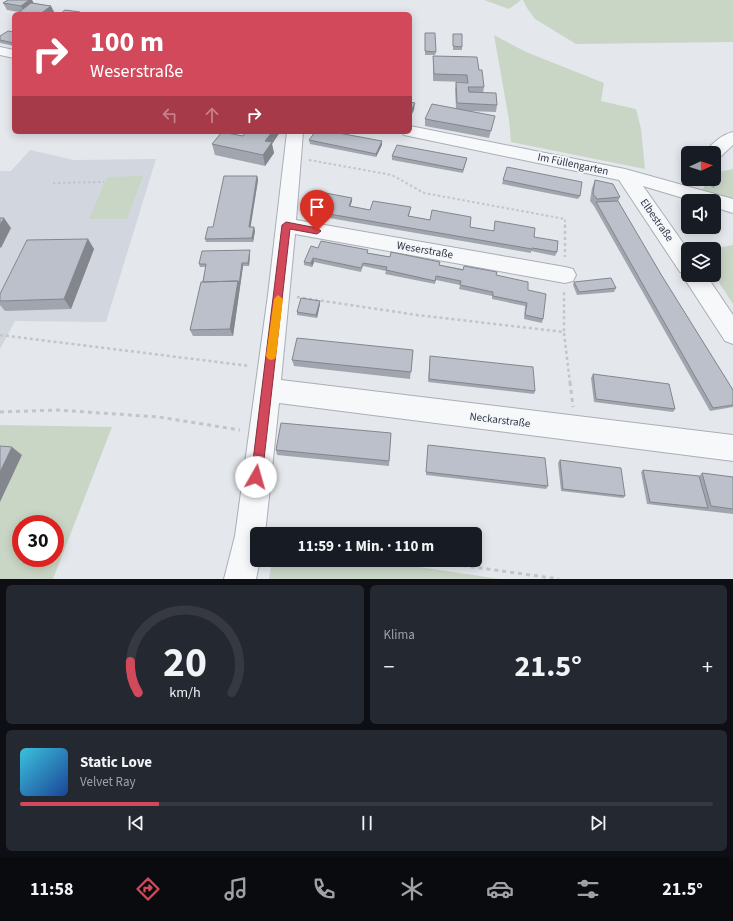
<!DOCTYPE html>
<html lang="de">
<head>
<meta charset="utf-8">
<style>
  :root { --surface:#171b24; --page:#242831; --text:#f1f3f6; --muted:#9ea1a6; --line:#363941; --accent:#d1495b }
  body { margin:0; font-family:"Source Sans 3",sans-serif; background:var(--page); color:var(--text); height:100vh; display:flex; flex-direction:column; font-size:15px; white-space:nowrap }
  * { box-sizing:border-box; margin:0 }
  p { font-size:13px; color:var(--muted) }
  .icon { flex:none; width:22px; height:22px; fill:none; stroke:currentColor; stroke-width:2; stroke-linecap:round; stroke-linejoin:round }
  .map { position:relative; height:579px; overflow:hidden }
  .panel { display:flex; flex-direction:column; gap:6px; padding:6px; background:#0d0f14; flex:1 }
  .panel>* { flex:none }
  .guide { position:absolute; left:12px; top:12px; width:400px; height:122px; border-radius:6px; box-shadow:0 2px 10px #0003; background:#d1495b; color:#fff; overflow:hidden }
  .needle { width:26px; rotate:87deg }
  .fabs { position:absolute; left:681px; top:146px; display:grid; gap:8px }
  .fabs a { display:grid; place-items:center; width:40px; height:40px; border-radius:6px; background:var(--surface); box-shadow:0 2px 10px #0003; font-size:20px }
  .speed { position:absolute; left:12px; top:515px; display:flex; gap:8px; font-size:20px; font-weight:700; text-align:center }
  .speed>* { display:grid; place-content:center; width:52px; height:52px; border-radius:50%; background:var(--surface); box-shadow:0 2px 10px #0003; line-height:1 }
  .speed .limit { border:6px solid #d22; background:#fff; color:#111 }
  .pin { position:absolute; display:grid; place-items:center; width:34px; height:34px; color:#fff; margin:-41px -17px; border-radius:50% 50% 50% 0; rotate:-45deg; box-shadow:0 0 4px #0007 }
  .pin .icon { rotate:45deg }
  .me { position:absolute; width:44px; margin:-22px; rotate:7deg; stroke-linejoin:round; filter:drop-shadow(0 0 3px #0008) }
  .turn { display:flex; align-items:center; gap:14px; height:84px; padding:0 12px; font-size:18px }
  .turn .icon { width:52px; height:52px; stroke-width:2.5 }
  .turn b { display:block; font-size:28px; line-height:34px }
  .lanes { display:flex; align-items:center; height:38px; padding:0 12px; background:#0003; justify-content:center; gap:20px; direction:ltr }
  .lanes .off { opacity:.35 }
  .big { font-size:30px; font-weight:700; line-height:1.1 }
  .panel .widget { flex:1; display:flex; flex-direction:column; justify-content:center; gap:6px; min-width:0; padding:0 14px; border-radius:6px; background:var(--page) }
  .panel .dial { align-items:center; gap:0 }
  .dial svg { height:104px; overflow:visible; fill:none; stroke:var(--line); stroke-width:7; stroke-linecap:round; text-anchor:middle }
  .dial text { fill:var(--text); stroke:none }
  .song { display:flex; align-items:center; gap:12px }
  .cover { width:48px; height:48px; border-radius:6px; background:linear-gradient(135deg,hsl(190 70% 55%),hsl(220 70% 35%)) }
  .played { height:4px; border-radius:2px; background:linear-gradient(90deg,var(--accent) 20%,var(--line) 20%) }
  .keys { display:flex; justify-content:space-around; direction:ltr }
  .heat { display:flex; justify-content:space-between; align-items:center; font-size:22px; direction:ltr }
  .panel .tiles { flex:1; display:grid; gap:6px; grid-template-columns:1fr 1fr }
  .widget:last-child { grid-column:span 2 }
  .trip { position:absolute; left:250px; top:527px; width:232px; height:40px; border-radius:6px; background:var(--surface); box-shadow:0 2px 10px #0003; font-weight:700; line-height:40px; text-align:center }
  .dock { display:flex; height:64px; justify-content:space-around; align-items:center; background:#090b0e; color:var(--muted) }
  .dock .icon { width:28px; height:28px }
  .dock .active { color:var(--accent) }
  .dock b { font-size:18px; color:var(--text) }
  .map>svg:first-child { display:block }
  .built { fill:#d2d6de }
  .green { fill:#c9d6c5; fill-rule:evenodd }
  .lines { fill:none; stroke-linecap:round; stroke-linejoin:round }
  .minor-casing { stroke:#a9aeb7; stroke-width:2 }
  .path-far2 { stroke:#c2c5cb; stroke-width:2; stroke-dasharray:2.5 2.5; stroke-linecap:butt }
  .path-far1 { stroke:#c2c5cb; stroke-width:2.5; stroke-dasharray:3 3; stroke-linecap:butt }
  .path { stroke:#c2c5cb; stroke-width:3; stroke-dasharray:4 4; stroke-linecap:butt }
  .minor { fill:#f7f8fa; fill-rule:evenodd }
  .wall { fill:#a1a5ae }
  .shaded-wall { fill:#83868d }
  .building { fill:#bbc0ca; stroke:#83868d }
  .route { fill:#d1495b; stroke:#882f3b }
  .slow { fill:#f59e0b }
  .labels { text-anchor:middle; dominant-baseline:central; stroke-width:3.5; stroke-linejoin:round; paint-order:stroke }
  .street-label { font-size:11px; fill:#2b3445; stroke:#f4f6f9 }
</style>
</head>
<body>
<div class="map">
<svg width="733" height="579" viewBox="0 0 733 579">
  <rect width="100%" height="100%" fill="#e4e7ec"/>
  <path class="built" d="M30,150l44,10 82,-1 -50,163 -91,-1 -15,28v-178h11z"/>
  <path class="green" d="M484,0h37l-12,9z
    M523,0h210v42l-157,2 -41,-25 -8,-11z
    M494,35l32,17 78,31 -3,18 35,8 5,20 4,40 -134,-27 -2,-22z
    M733,169v33l-32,-9 4,-8 9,3 1,-3 -9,-3 2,-3h6v-6z
    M143,176l-16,43h-38l18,-42z
    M733,245v59l-19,-29 -1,-26z
    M0,425l112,2 -59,152h-53zM21,524h34v34h-34z
    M272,560h100l128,19h-231z"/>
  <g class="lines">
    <g class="minor-casing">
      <path id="minor" d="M0,47l14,3v8l-14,-3z
        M410,126l215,43 108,30v14l-19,-6v-6h-21l-50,-15 45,64v25h18l27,40v29l-8,-3 -39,-60 -3,-6 1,-2 -4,-1 -61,-92 -215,-45 -2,-3h8z
        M287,132h16l-7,88 269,47 8,2 3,6 -3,6 -8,2 -270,-49 -14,146 452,55v26l-454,-58 -14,131h-8v26h3l-4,19h-32l11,-43 33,-241z
        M733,132v13l-13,12 -6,2v-6h-9c7,-10 16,-18 28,-21z"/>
    </g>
    <path class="path-far2" d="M309,160l83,15 32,18 141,26v7
      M53,183l51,-1"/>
    <path class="path-far1" d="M565,225v32
      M297,297l120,18 147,17v-40
      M564,333l6,50
      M0,335l250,31"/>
    <path class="path" d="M570,382l3,25
      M0,412l57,-2 102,7 81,13
      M423,560l136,19"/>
    <use href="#minor" class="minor"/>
  </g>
  <path class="wall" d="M8,0h24l2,3 17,3 3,6 -3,2h-31l-1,-2 -12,-2 -4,-7z
    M14,32v14l-14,-3v-7z
    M453,34l9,13v3h-9z
    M425,36l11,16 -1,3h-10z
    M433,56l46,14 5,17 -1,6 14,12 -1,7 -27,-1 24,12 -4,15 -64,-12v-7l31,-11 -1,-18 1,-8 10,1v-1l-33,-1z
    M246,132h34l-8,12 2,9 -9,13 -50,-11 -3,-11 31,-8z
    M309,140l73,5 -6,12 -66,-13z
    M392,156l75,2 -4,15 -71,-13z
    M507,167l73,29 -2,3 -76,-15z
    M257,176l1,4 -8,47h4l1,4 -2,11h-47l-1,-3 8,-12z
    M708,179l8,5 -2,4 -8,-4z
    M595,180l25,17 -2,4 44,75 71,114v17l-23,4 -116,-205 -4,-5 2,-13z
    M352,198v3l-2,5 20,4 41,-3 -2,9 84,15 41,6 23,15 -2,4 -24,-5v2l-225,-39v-4z
    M88,239l6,10 -23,60 -66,2 -5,-6v-11z
    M318,248l50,5 22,4 50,8 56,10 32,15 15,29 -1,4 -18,-4 1,-13 -33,-7v-3l-33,-7 1,-4 -24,-5 -1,4 -50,-10 1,-3 -23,-5 -2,6 -47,-10 -2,5 -8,-2v-3z
    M250,250v4l-1,12h-6l-10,70h-40l-3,-6 16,-63h-6l-1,-3z
    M574,282l42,6 -2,4 -37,3 -4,-10z
    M320,304l-3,14 -20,-3v-3z
    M413,350l-3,29 -116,-13 -2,-6z
    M430,356l105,35 -1,3 -106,-12z
    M593,374l82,35 -2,3 -79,-10 -3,-24z
    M391,433l-2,33 -112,-11 -1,-5z
    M428,445l120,41 -2,3 -120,-14z
    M560,460l65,36 -2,2 -62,-7 -3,-28z
    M643,470l56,6 3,-3 31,4v37l-86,-10 -6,-32z"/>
  <path class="shaded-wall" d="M29,0h3l2,5 -10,7 -3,-6z
    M51,6l3,6 -3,2h-11z
    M415,103l-1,7 -4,8v-6z
    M272,132h8l-8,12 2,9 -9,13 -2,-11 2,-14z
    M382,141v4l-6,12v-3z
    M257,176l1,4 -8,51 -1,-4z
    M352,198v3l-3,9v-4z
    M4,218l7,10 -10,20 -1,-1v-22z
    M254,227l1,4 -2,11 -1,-4z
    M88,239l6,10 -23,60 -7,-10z
    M250,250v4l-1,12 -1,-3z
    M313,258l1,4 -2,5 -1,-4z
    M242,263l1,3 -10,70 -3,-7 8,-48z
    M320,301v3l-3,14 -1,-3z
    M12,447l10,8 -22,47v-30z"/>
  <path class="building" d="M8,0h21l-8,6 -18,-3z
    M31,3l20,3 -11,8h-13l1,-1 -9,-1z
    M65,10l15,2 -2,2h-18z
    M85,13l13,1h-15z
    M8,31l6,1v11l-14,-3v-4z
    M425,33h10l1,19 -11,-1z
    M453,34h9v13l-9,-1z
    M433,56l44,1 2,13h3l2,17h-16l1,5 27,1 1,12 -40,-2 -1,-21 12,1 -1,-8 -33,-1z
    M410,102l5,1 -5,9z
    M432,104l63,12 -4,15 -66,-12z
    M222,132l21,4 3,-4h26l-7,9 7,1 -9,13 -51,-11z
    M315,132h18l49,9 -6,13 -67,-14z
    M397,145l70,13 -4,12 -71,-14z
    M507,167l75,15 -2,14 -77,-16z
    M224,176h33l-8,51h5l-2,11 -47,1 3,-12h5z
    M708,179l9,3 -1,2 -8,-4z
    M595,180l18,4 7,13 -23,2 -4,-5z
    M315,191l37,7 -3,8 21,4 3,-9 38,6 -3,9 22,4 2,-10 39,7 -1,10 24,4 1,-10 40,7 -1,9 24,4 -1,11 -25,-4v1l-226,-39z
    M618,201l44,75 71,114v15l-20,3 -117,-206z
    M0,218h4l-4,7z
    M88,239l-24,60 -64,2v-7l27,-54z
    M321,241l47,9 -1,3 23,4 1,-5 49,10 -1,3 24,5 1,-4 33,6 -1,3 32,7v8l18,4 -3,25 -18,-4 2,-12 -34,-7v-4l-33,-7 1,-4 -25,-5 -1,5 -49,-11 1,-3 -24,-4 -2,5 -48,-10 -2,5 -7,-1 7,-16 7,2z
    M250,250l-2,13h-6l-3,22 -1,-4 -35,1 3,-18h-7l3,-13z
    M611,278l5,10 -37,4 -5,-10z
    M238,281l-8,48 -40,1 11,-48z
    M301,298l19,3 -4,14 -19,-3z
    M297,338l116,12 -2,22 -119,-12z
    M430,356l103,11 2,24 -106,-12z
    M593,374l76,10 6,25 -79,-10z
    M281,423l110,10 -2,28 -113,-11z
    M428,445l117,13 3,28 -122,-14z
    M0,446l12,1 -12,25z
    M560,460l61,8 4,28 -62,-7z
    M643,470l56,6 9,32 -58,-6z
    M702,473l31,4v32l-22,-3z"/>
  <path class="route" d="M286,222l31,6 4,3 -4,3 -27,-5 -28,248 -1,4 -5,2 -4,-2 -1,-4 31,-252z"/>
  <path class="slow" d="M278,295l5,4 -7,57 -1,3 -4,1 -3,-1 -2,-3 8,-57z"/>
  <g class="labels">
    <g class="street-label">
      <text transform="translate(573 164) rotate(12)">Im Füllengarten</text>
      <text transform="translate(657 220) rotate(55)">Elbestraße</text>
      <text transform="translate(425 250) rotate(10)">Weserstraße</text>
      <text transform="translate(500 420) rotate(7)">Neckarstraße</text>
    </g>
  </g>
</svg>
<div class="fabs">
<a><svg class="needle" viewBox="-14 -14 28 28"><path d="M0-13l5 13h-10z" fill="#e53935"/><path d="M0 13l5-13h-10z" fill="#9ea1a6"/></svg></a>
<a><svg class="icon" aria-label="sound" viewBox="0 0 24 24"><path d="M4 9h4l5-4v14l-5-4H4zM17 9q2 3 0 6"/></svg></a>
<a><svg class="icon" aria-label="layers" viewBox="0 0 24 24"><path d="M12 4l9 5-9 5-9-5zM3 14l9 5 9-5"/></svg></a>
</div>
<div class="speed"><div class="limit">30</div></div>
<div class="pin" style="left:317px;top:231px;background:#d93025"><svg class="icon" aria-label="arrive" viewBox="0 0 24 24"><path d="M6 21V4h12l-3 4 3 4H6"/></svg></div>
<svg class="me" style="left:256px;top:477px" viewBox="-20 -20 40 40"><circle r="19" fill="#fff"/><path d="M0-13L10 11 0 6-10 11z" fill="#d1495b"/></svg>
<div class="trip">11:59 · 1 Min. · 110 m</div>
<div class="guide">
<div class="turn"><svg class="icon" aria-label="right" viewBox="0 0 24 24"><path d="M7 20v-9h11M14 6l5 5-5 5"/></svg><div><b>100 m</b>Weserstraße</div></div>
<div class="lanes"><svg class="icon off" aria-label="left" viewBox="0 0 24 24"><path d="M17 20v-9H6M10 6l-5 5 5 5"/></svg><svg class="icon off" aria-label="ahead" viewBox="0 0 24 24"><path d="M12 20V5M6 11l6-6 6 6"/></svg><svg class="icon" aria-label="right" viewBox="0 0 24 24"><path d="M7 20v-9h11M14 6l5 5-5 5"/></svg></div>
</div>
</div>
<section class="panel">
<div class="tiles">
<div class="widget dial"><svg viewBox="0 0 100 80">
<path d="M14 69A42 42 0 1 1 86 69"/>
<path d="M14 69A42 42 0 0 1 8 45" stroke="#d1495b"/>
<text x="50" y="56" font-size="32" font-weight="700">20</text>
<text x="50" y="72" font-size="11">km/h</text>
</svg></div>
<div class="widget"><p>Klima</p>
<div class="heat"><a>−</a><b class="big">21.5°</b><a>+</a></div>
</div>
<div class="widget">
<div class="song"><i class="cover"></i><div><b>Static Love</b><p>Velvet Ray</p></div></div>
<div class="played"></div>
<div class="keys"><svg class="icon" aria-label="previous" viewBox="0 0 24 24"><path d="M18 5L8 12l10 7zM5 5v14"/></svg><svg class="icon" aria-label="pause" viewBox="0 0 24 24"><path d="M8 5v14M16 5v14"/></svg><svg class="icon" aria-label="next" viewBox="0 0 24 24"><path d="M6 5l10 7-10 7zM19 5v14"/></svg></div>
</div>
</div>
</section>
<nav class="dock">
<b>11:58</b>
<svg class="icon active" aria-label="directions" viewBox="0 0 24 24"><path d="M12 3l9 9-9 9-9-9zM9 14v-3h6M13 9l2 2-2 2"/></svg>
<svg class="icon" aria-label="music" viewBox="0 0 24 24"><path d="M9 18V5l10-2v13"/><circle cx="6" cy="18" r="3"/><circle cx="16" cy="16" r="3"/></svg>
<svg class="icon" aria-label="phone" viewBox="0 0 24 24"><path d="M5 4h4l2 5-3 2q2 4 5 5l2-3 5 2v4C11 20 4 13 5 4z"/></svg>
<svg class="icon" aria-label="climate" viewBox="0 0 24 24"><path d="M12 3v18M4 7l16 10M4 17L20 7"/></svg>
<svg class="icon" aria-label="car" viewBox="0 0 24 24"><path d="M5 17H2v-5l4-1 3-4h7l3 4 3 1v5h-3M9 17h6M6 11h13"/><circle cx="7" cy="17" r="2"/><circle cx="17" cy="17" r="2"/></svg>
<svg class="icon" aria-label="filters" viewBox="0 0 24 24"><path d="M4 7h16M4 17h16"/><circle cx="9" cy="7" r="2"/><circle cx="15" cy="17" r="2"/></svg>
<b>21.5°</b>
</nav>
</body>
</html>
